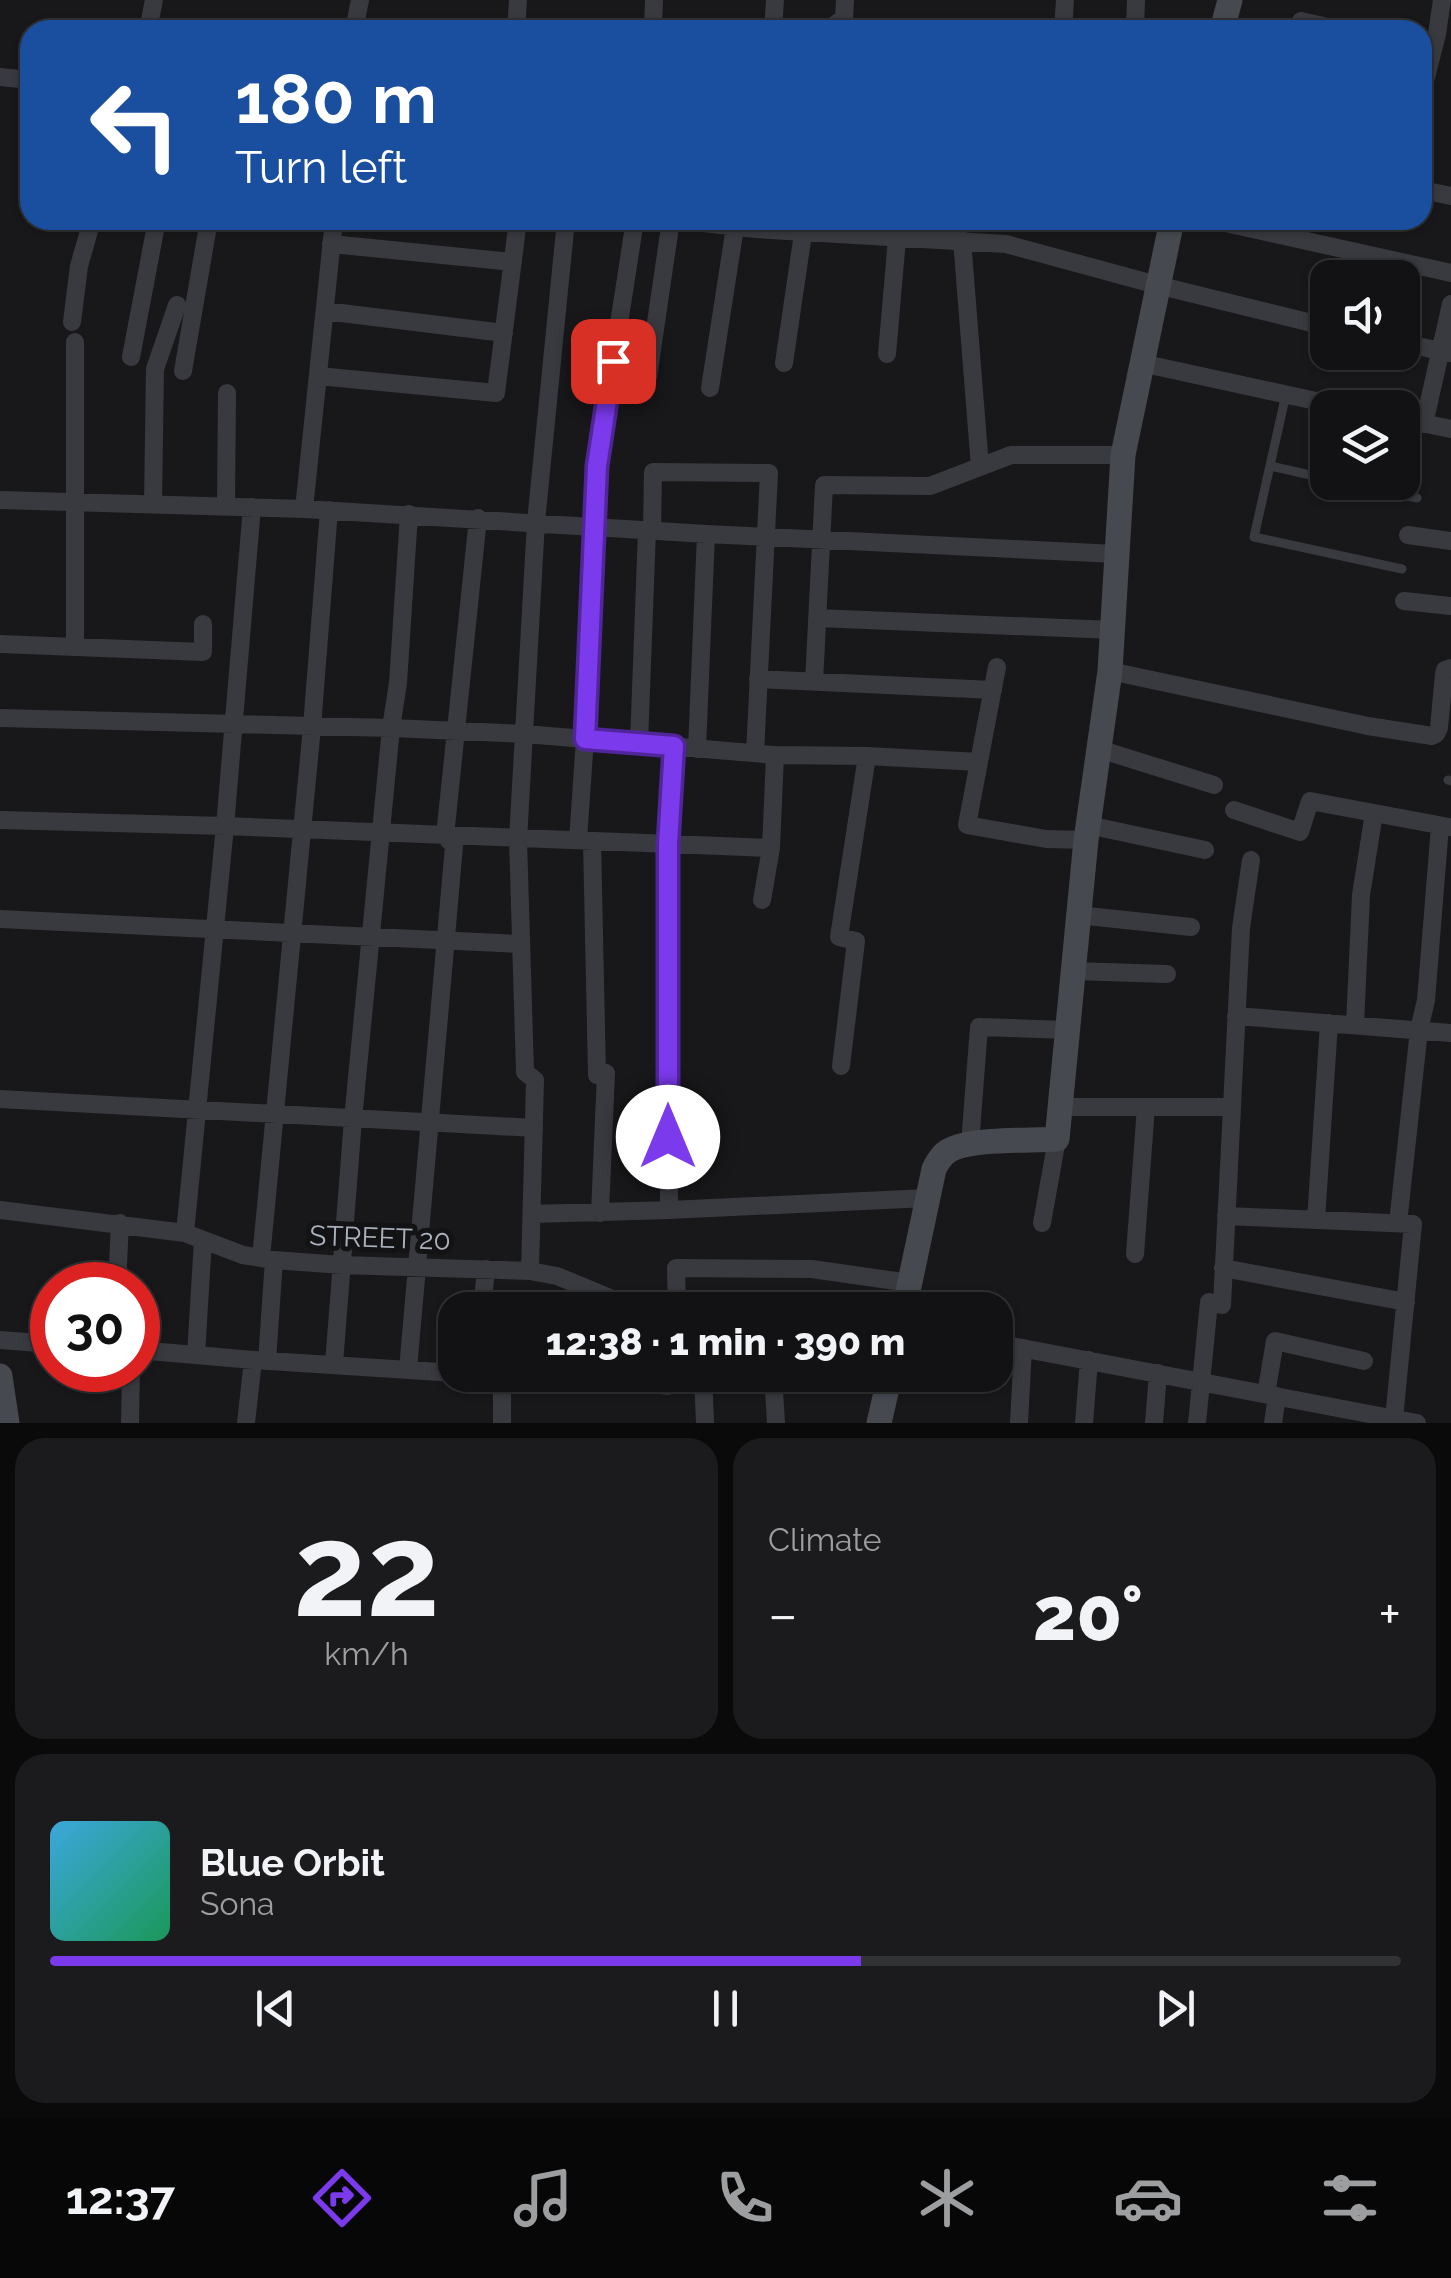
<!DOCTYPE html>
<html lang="en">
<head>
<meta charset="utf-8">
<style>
  :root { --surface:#121214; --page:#1b1b1d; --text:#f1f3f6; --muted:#9c9ea0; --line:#313234; --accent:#7c3aed }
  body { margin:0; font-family:Raleway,sans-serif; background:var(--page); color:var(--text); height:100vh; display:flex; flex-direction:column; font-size:38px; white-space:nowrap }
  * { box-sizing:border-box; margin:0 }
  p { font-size:32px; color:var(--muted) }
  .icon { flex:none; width:55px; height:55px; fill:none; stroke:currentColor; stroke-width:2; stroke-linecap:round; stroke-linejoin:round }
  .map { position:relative; height:1423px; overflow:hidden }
  .side { display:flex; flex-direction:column; gap:15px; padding:15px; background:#0a0a0b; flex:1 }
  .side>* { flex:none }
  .top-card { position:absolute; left:20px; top:20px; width:1412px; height:210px; border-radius:30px; box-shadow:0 2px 8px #0004,0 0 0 2px var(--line); background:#1a4fa0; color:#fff; overflow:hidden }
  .controls { position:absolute; left:1310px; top:260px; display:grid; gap:20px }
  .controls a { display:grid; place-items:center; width:110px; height:110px; border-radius:20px; background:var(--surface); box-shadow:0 2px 8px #0004,0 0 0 2px var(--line); font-size:50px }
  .speed { position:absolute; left:30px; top:1262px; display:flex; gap:20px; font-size:50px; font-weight:700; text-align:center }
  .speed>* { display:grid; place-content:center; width:130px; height:130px; border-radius:50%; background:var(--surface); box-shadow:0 2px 8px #0004,0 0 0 2px var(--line); line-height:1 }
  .speed .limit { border:15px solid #d22; background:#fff; color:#111 }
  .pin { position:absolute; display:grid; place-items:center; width:85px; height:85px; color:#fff; margin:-42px; border-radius:20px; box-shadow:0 5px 15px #0006 }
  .me { position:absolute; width:110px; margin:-55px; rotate:0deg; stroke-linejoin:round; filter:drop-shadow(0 0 8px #0008) }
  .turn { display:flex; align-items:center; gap:35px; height:210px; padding:0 50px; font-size:45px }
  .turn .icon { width:130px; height:130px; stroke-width:2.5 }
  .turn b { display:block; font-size:70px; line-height:85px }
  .big { font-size:75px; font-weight:800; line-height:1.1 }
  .side .tile { flex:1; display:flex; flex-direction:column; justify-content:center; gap:15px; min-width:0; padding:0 35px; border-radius:30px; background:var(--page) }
  .side .dial { align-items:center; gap:0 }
  .dial b { font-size:130px; line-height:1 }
  .song { display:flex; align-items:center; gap:30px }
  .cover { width:120px; height:120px; border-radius:15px; background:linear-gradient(135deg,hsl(200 70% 55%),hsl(150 70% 35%)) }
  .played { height:10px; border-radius:5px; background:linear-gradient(90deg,var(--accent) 60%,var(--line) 60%) }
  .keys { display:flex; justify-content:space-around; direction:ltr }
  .heat { display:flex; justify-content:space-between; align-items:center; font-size:55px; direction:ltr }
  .side .tiles { flex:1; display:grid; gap:15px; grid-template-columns:1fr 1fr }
  .tile:last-child { grid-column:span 2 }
  .trip { position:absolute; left:438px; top:1292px; width:575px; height:100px; border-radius:30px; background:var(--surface); box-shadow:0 2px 8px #0004,0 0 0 2px var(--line); font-weight:800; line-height:100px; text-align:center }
  .dock { display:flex; height:160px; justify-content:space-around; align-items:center; background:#070708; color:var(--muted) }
  .dock .icon { width:70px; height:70px }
  .dock .current { color:var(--accent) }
  .dock b { font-size:45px; color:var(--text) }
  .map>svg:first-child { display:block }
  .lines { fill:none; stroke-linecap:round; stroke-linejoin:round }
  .lane { stroke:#383a3f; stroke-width:9 }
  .street { stroke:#383a3f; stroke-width:18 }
  .secondary { stroke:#464950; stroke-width:25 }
  .route-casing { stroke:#51269a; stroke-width:25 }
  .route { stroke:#7c3aed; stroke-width:18 }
  .labels { text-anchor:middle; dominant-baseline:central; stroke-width:10; stroke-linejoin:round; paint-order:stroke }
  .street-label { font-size:28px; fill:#a9b0bb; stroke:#131315 }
</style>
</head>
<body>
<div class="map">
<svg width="1451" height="1423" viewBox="0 0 1451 1423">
  <rect width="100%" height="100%" fill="#18181a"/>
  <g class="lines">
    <path class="lane" d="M1286,394l-32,143 148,32
      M1270,466l58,13
      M1346,482l71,16
      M1448,780l3,1"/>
    <path class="street" d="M148,30l6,-30
      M354,30l6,-30
      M516,30l2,-30
      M653,30l1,-30
      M773,30l2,-30
      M828,30l16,-12 1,-18
      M1063,30l2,-30
      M1135,30l1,-30
      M1300,30l1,-9 40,9
      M0,77l30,3
      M1422,93l15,-59 5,-34
      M1422,190l29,6
      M677,220l79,9 250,15 151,41 171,42
      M1212,220l239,53
      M962,240l18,227
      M331,244l182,18
      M325,311l179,22
      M72,322l7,-56 10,-35 1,-11
      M1402,343l49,10
      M887,354l10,-115
      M131,357l26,-137
      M784,363l21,-143
      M1141,363l207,45
      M183,371l26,-151
      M318,376l178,17 22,-173
      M648,377l23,-157
      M710,388l25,-161
      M1402,419l49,10
      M1424,424l27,-120
      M0,500l304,9 402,25 410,20
      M153,504l2,-135 22,-64
      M226,505l1,-112
      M304,509l30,-289
      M652,530l1,-58 116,1 -14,280
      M1408,535l43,6
      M1404,601l47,5
      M817,618l296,12
      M0,644l203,8v-28
      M75,645v-303
      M997,667l-30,158 79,14 40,1
      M1110,671l258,55 64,10 4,-2 3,-6 5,-54 1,-4 6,-2
      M758,679l235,11
      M814,682l10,-197 106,1 81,-31h112
      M0,718l391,10 134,6 250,21 92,1 112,6
      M639,743l8,-213
      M697,749l9,-215
      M1099,749l115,36
      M1234,810l66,22 10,-31 139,26
      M0,820l225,6 546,22
      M1088,825l117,25
      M578,840l7,-101 12,-273 38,-246
      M592,841l5,234 9,-2 -6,140
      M762,900l9,-52 4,-93
      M1078,915l113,12
      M0,919l520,25
      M1073,971l94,3
      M1236,1016l215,17
      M1355,1025l6,-130 13,-82
      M841,1066l15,-125 -17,-4 28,-181
      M0,1099l534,29
      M1060,1107h171
      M970,1144l9,-117 88,3
      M0,1210l185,23 58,22 31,5 68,5 188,6 27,5 82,34h32l29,-4 57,4
      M669,1210l-1,-366 5,-97
      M532,1214l137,-4 259,-12
      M1226,1216l187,8 -19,195
      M1316,1220l13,-197
      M1042,1223l15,-84
      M1398,1223l21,-193 7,-30 14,-174
      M185,1233l40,-407 27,-319
      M1135,1254l11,-147
      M261,1258l51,-531 17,-217
      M1223,1268l183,34
      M530,1271l5,-191 -10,-8 -7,-233 18,-317 30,-302
      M117,1285l3,-62
      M677,1309l-1,-41 136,1 98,14
      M482,1310l4,-41
      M0,1340l52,4
      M995,1343l422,80
      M138,1350l115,10 202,13
      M196,1355l7,-115
      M267,1361l7,-101
      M334,1364l19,-245 38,-391 7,-45 11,-169
      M408,1369l46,-523 -9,-10 33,-318
      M594,1375l74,11
      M703,1375l2,48
      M773,1375l3,48
      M1266,1394l9,-53 89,20
      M130,1423l1,-53
      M246,1423l7,-63
      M502,1423v-48
      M1019,1423l4,-75
      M1084,1423l5,-63
      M1154,1423l4,-50
      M1197,1423l12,-121 13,3 19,-377 10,-68
      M1273,1423l4,-27"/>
    <path class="secondary" d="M1222,30l8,-30
      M904,1310l30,-141c4,-8 8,-15 16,-19 21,-12 81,-9 107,-11l29,-299 24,-169 13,-216 49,-235
      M0,1376l7,47
      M879,1423l11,-48"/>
  </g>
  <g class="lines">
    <g class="route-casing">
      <path id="route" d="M613,361l-16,105 -12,273 89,7 -6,98v293"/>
    </g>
    <use href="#route" class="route"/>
  </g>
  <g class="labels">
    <g class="street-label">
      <text transform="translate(380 1238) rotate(2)">STREET 20</text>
    </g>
  </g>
</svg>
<div class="controls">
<a><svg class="icon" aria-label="sound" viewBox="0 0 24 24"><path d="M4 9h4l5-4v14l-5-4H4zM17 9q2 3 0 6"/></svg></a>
<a><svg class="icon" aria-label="layers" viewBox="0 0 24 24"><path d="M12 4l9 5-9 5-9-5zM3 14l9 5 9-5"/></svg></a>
</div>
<div class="speed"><div class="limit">30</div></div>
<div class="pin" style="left:613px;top:361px;background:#d93025"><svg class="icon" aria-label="arrive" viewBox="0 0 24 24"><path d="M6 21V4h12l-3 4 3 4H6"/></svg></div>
<svg class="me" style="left:668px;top:1137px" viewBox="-20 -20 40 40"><circle r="19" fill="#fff"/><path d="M0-13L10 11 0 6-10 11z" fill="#7c3aed"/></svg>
<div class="trip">12:38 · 1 min · 390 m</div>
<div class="top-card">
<div class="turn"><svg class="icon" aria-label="left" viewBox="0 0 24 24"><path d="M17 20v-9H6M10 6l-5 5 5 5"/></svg><div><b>180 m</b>Turn left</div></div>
</div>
</div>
<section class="side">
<div class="tiles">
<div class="tile dial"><b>22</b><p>km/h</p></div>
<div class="tile"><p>Climate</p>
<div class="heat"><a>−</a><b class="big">20°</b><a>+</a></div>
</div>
<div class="tile">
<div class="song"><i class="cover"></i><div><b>Blue Orbit</b><p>Sona</p></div></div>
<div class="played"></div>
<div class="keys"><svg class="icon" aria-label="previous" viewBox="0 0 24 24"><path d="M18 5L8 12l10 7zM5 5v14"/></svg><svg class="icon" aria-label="pause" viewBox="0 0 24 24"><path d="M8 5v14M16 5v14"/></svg><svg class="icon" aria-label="next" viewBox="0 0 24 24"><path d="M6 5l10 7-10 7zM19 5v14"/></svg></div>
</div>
</div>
</section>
<nav class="dock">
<b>12:37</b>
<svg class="icon current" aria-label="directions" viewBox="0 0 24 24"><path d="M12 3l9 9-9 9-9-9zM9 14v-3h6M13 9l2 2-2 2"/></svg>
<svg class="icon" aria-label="music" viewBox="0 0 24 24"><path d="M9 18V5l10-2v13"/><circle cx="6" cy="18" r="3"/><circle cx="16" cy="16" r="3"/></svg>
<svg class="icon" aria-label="phone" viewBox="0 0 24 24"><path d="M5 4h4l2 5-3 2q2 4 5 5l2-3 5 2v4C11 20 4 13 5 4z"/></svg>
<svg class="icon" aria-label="climate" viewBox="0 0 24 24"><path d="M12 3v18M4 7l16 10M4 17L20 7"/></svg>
<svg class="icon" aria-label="car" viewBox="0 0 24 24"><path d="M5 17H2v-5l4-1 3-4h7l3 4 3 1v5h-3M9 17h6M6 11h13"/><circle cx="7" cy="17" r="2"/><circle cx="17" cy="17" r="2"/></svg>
<svg class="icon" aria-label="filters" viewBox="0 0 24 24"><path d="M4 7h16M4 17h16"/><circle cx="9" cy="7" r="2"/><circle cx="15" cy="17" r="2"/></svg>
</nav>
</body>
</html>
